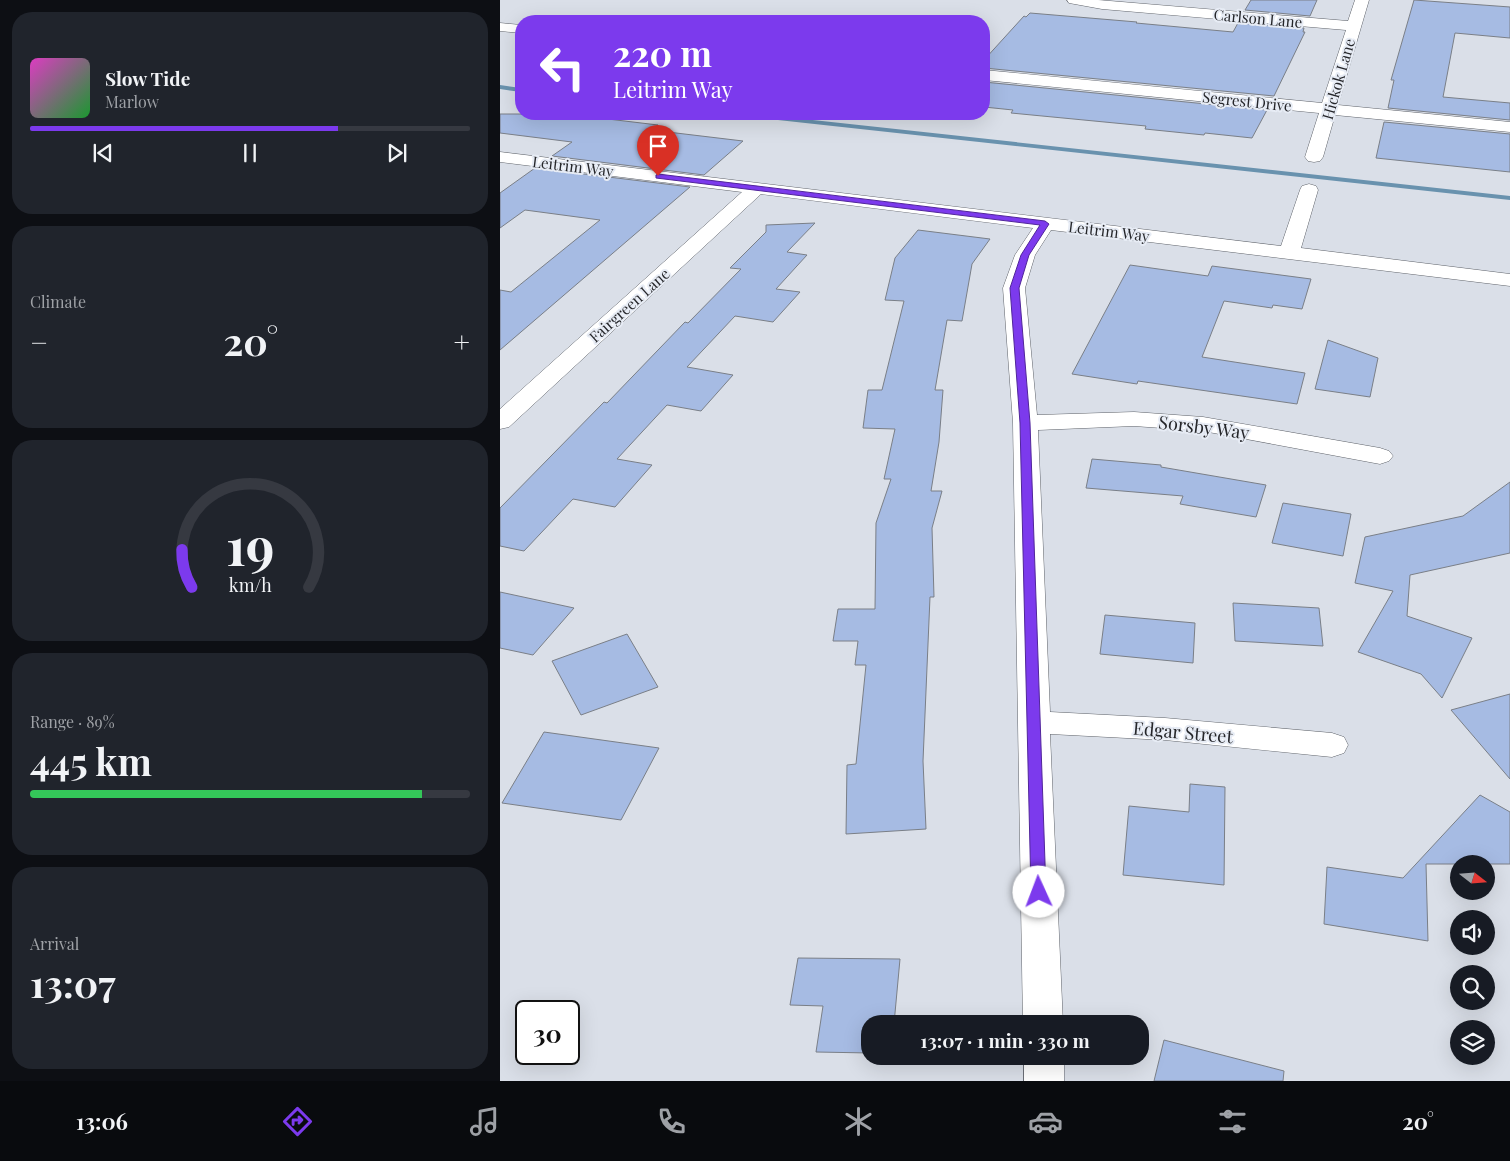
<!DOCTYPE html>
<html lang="en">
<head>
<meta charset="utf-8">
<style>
  :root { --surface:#171b24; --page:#20242c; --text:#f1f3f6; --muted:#9ea1a6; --line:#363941; --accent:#7c3aed }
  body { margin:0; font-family:"Playfair Display",serif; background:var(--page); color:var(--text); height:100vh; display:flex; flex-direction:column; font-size:19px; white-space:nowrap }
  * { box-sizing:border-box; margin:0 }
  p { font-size:16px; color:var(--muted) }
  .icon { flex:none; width:28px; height:28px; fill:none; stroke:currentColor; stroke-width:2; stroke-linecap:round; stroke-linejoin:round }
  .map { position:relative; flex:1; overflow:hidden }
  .drawer { display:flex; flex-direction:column; gap:12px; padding:12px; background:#0d0f14; width:500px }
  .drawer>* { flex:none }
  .banner { position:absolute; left:15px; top:15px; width:475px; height:105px; border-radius:20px; box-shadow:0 5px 20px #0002; background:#7c3aed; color:#fff; overflow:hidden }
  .needle { width:32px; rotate:107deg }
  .fabs { position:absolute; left:950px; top:855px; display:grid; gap:10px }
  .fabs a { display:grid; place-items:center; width:45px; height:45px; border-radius:50%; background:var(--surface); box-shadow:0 5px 20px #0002; font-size:25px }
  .speed { position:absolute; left:15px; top:1000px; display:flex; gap:10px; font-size:25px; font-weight:700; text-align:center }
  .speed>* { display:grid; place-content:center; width:65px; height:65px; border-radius:50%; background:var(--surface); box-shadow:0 5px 20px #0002; line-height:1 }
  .speed .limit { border:2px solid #111; border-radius:8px; background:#fff; color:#111 }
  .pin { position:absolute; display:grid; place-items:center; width:42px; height:42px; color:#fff; margin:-51px -21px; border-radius:50% 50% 50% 0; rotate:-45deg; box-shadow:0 0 5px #0007 }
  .pin .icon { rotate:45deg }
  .me { position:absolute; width:55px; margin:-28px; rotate:358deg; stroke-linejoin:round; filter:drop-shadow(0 0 4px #0008) }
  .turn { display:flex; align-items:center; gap:18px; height:105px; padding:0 15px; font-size:22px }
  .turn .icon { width:65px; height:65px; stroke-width:2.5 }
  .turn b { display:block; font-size:35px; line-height:42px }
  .big { font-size:38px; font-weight:700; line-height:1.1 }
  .drawer .widget { flex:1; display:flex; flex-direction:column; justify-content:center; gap:8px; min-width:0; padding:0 18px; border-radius:20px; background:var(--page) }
  .drawer .dial { align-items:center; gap:0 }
  .dial svg { height:130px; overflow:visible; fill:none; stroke:var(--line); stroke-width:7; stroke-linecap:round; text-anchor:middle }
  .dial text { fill:var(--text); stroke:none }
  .song { display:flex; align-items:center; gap:15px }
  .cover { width:60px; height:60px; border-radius:8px; background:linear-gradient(135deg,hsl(310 70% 55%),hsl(130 70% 35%)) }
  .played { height:5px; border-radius:2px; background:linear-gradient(90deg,var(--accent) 70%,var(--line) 70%) }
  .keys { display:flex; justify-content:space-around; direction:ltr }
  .heat { display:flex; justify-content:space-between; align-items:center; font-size:28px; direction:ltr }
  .charge { height:8px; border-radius:4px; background:linear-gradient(90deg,#34c759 89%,var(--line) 0) }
  .trip { position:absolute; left:361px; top:1015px; width:288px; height:50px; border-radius:20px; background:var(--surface); box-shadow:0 5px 20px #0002; font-weight:700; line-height:50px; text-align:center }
  .tabs { display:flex; height:80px; justify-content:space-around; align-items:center; background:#090b0e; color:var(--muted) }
  .tabs .icon { width:35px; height:35px }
  .tabs .on { color:var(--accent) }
  .tabs b { font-size:22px; color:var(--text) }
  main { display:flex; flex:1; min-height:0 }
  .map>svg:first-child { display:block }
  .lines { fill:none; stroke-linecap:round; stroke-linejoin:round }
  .stream { fill:#6992ae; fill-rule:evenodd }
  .building { fill:#a6bbe3; stroke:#7a7f87 }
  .minor-casing { stroke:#5f636a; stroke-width:1 }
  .minor { fill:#fff; fill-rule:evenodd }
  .route { fill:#7c3aed; stroke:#51269a }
  .labels { text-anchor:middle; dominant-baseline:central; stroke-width:4; stroke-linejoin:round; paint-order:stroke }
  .far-street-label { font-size:15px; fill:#25262a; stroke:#e7ecf5 }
  .street-label { font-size:18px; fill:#25262a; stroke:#e7ecf5 }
</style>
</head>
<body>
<main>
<section class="drawer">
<div class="widget">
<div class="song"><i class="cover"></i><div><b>Slow Tide</b><p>Marlow</p></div></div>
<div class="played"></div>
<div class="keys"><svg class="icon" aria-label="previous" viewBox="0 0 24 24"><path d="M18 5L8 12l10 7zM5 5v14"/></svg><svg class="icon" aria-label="pause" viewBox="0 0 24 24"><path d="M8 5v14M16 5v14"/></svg><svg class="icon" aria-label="next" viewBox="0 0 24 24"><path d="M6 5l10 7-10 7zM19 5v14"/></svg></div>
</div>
<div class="widget"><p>Climate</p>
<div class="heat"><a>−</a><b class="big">20°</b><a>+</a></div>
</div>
<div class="widget dial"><svg viewBox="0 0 100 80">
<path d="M14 69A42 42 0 1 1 86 69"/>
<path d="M14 69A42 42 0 0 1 8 46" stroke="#7c3aed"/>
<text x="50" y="56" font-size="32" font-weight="700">19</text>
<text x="50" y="72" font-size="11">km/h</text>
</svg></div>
<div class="widget"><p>Range · 89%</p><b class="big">445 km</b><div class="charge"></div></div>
<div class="widget"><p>Arrival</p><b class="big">13:07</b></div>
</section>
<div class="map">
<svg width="1010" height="1081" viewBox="0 0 1010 1081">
  <rect width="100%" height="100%" fill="#dadfe8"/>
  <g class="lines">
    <path class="stream" d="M0,85l21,3v4l-21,-3z
      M238,114h20l752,82v4l-769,-84z"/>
  </g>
  <path class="building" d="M751,0h66l-7,16 -65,-6z
    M914,0l96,7v31l-55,-5 -12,64 67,6v17l-122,-12 6,-28h-3z
    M530,13l107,9 -1,1 97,9 5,-9 66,5 -1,4h2l-31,64 -290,-28v-8l40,-44 2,1z
    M484,82l283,28 -15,28 -47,-5 -1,2 -59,-6 1,-3 -135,-13 2,-3 -29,-3z
    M0,114h66l92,11 -7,5 92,11 -39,34 -152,-19 20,-14 -72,-9z
    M884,122l126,12v38l-134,-14z
    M35,168l155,19 -190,163v-60l11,2 89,-72 -75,-10 -25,18v-35z
    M315,223l-28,29 20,3 -31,34 24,3 -27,30 -38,-6 -48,51 46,8 -32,36 -34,-6 -50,54 35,6 -37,42 -42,-8 -49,52 -24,-5v-38l104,-106 3,1 78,-81 3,1 53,-54 -11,-1 36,-36v-7z
    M418,230l72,9 -18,25 -10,57 -15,-1 -12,70h8l-4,52 -8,49h11l-10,37 2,69h-4l-7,164 3,68 -80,5 1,-69 9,-1 10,-99h-11l3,-24h-25l5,-32h37l1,-86 15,-44h-7l11,-50 -32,-1 5,-38h14l22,-89 -19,-1 10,-42z
    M630,265l78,11 4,-10 99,13 -9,30 -29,-4 -1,3 -48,-7 -22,56 103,16 -8,31 -159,-23 -1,3 -65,-10z
    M828,340l50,18 -8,39 -55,-8z
    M592,459l69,6v2l105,18 -10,32 -76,-13 3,-8 -97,-8z
    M1010,482v71l-100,22 -3,41 65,22 -30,60 -21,-24 -63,-22 35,-61 -38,-8 10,-46 98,-21z
    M783,503l68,11 -8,42 -71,-13z
    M0,592l74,16 -41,47 -33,-7z
    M733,603l86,5 4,38 -88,-5z
    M605,615l90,8 -2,40 -93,-9z
    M127,634l31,53 -77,28 -29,-54z
    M1010,694v85l-59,-69z
    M44,732l115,16 -38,72 -119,-17z
    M690,784l35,3 -1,98 -101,-10 6,-69 60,6z
    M980,795l30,17v52h-84l2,77 -104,-17 3,-57 76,11z
    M298,958l102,1 -6,65h-24v29l-54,-1 7,-46 -33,-1z
    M664,1040l120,31 -1,10h-129z"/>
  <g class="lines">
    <g class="minor-casing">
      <path id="minor" d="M567,0h31l250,21 7,-21h14l-31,105 172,17v10l-175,-17 -12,42 -3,4 -6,1 -6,-1 -3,-4 14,-44 -335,-33v-10l338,33 24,-73 -244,-21 -33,-6z
        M0,23l21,2v8l-21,-2z
        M0,152l781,94 19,-56 2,-4 7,-2 7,2 2,4 -17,58 209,26v12l-459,-56 -16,25 -10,33 12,127 97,-3 69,5 177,31 9,3 4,5 -4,5 -9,3 -177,-33 -69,-5 -96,4 12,282 115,6 167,15 12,4 4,8 -4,8 -12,4 -167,-17 -115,-6 13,290h-40l-10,-601 -10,-135 12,-33 18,-27 -272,-34 -252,233 -9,2v-20l242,-217 -242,-30z
        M524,1056h40v25h-40z"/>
    </g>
    <use href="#minor" class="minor"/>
  </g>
  <path class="route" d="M158,174l387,47 4,3 -20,31 -10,33 11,135 16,469 -2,4 -5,2 -6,-2 -2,-4 -11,-469 -10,-135 11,-33 19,-30 -384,-47v-3z"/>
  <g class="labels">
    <g class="far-street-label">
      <text transform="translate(758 18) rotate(5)">Carlson Lane</text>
      <text transform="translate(838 79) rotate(-74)">Hickok Lane</text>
      <text transform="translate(747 101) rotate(6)">Segrest Drive</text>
      <text transform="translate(73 166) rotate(7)">Leitrim Way</text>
      <text transform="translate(609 231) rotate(7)">Leitrim Way</text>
      <text transform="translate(129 305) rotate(-42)">Fairgreen Lane</text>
    </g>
    <g class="street-label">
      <text transform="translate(704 427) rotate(7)">Sorsby Way</text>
      <text transform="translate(683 732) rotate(5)">Edgar Street</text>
    </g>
  </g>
</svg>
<div class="fabs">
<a><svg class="needle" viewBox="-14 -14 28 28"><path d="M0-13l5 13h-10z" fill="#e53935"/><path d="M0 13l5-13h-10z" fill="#9ea1a6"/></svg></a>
<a><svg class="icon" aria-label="sound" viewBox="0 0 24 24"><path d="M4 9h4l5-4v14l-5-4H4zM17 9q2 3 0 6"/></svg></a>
<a><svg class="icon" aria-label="search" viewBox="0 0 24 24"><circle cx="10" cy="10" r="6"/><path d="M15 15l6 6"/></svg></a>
<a><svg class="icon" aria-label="layers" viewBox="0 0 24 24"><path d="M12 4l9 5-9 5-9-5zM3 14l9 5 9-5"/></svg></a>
</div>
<div class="speed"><div class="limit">30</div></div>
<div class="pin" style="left:158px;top:176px;background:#d93025"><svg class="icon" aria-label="arrive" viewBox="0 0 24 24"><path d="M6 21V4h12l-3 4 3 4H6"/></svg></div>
<svg class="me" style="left:539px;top:892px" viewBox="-20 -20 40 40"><circle r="19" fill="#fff"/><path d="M0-13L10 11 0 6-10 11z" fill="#7c3aed"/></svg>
<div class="trip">13:07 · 1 min · 330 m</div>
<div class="banner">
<div class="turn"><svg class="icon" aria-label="left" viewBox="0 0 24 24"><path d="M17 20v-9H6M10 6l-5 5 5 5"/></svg><div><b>220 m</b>Leitrim Way</div></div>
</div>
</div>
</main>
<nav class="tabs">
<b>13:06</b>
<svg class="icon on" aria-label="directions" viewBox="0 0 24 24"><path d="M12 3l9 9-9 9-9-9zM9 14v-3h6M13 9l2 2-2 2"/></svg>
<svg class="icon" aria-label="music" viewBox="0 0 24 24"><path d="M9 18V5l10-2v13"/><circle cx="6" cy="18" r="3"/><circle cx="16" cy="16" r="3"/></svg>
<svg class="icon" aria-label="phone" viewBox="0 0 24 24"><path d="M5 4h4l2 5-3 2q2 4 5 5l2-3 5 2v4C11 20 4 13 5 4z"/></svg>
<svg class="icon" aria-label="climate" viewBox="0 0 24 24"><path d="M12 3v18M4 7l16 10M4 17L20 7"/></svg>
<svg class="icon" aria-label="car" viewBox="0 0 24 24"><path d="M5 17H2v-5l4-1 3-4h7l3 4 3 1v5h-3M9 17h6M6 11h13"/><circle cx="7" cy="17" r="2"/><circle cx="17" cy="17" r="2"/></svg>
<svg class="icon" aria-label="filters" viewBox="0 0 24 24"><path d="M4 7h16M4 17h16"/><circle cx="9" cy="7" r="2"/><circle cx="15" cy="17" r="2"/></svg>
<b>20°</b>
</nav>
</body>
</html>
